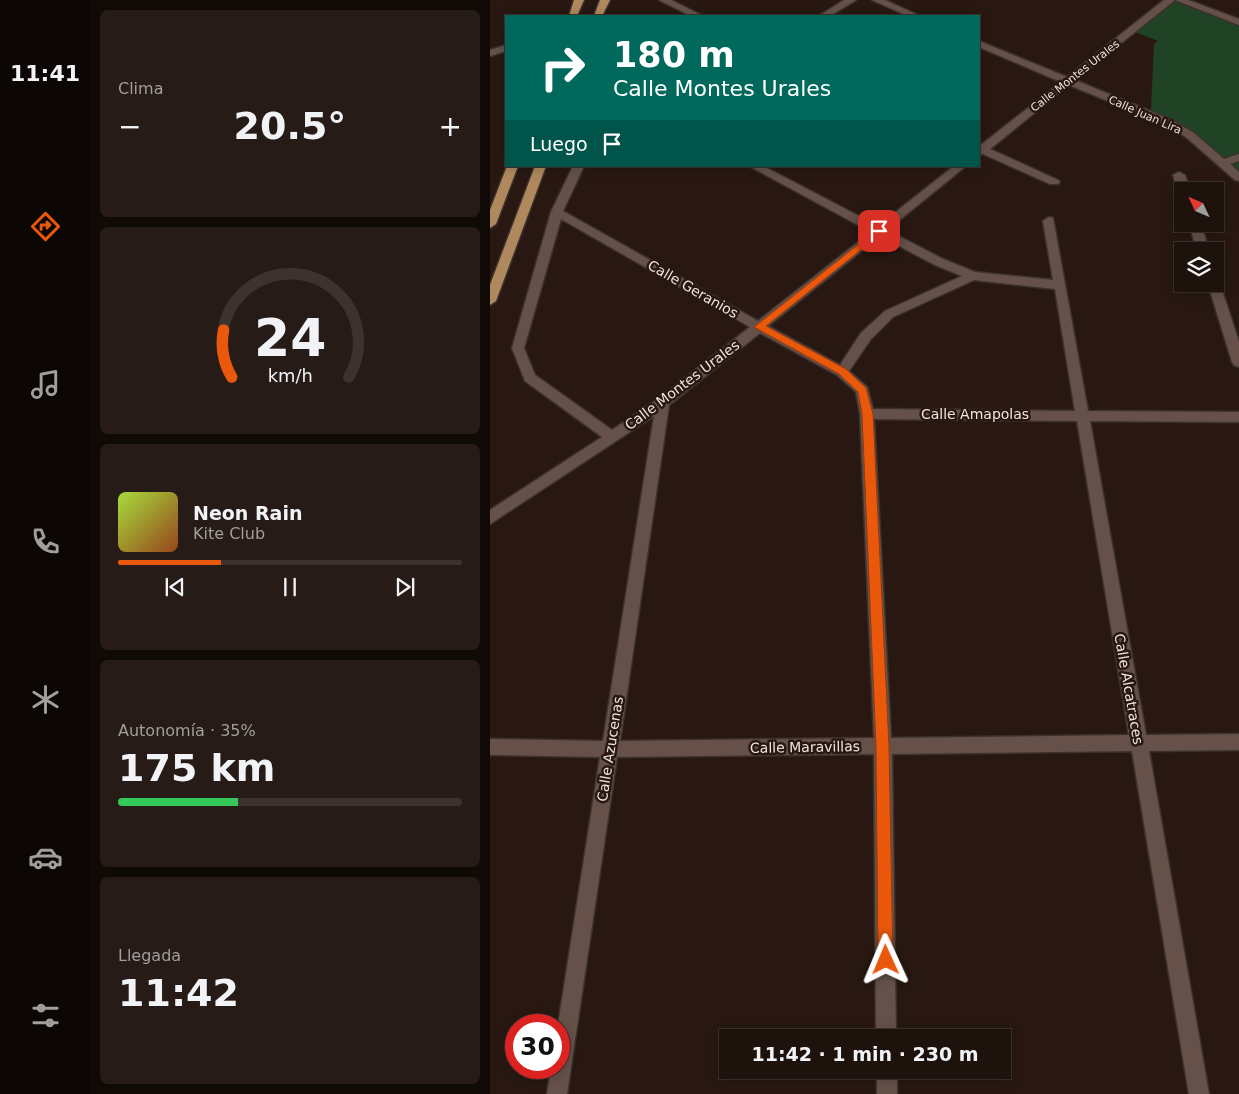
<!DOCTYPE html>
<html lang="es">
<head>
<meta charset="utf-8">
<style>
  :root { --surface:#1e120d; --page:#261b16; --text:#f1f3f6; --muted:#a19e9d; --line:#3c322e; --accent:#ea580c }
  body { margin:0; font-family:"DejaVu Sans",sans-serif; background:var(--page); color:var(--text); height:100vh; display:flex; flex-direction:column; font-size:19px; white-space:nowrap }
  * { box-sizing:border-box; margin:0 }
  p { font-size:16px; color:var(--muted) }
  .icon { flex:none; width:28px; height:28px; fill:none; stroke:currentColor; stroke-width:2; stroke-linecap:round; stroke-linejoin:round }
  .map { position:relative; flex:1; overflow:hidden }
  .drawer { display:flex; flex-direction:column; gap:10px; padding:10px; background:#100a07; width:400px }
  .drawer>* { flex:none }
  .banner { position:absolute; left:15px; top:15px; width:475px; height:152px; border-radius:0px; box-shadow:0 2px 12px #0003,0 0 0 1px var(--line); background:#00695c; color:#fff; overflow:hidden }
  .needle { width:32px; rotate:314deg }
  .buttons { position:absolute; left:684px; top:182px; display:grid; gap:10px }
  .buttons a { display:grid; place-items:center; width:50px; height:50px; border-radius:0px; background:var(--surface); box-shadow:0 2px 12px #0003,0 0 0 1px var(--line); font-size:25px }
  .speed { position:absolute; left:15px; top:1014px; display:flex; gap:10px; font-size:25px; font-weight:700; text-align:center }
  .speed>* { display:grid; place-content:center; width:65px; height:65px; border-radius:50%; background:var(--surface); box-shadow:0 2px 12px #0003,0 0 0 1px var(--line); line-height:1 }
  .speed .limit { border:8px solid #d22; background:#fff; color:#111 }
  .pin { position:absolute; display:grid; place-items:center; width:42px; height:42px; color:#fff; margin:-21px; border-radius:10px; box-shadow:0 2px 8px #0006 }
  .me { position:absolute; width:55px; margin:-28px; rotate:359deg; stroke-linejoin:round; filter:drop-shadow(0 0 4px #0008) }
  .turn { display:flex; align-items:center; gap:18px; height:105px; padding:0 25px; font-size:22px }
  .turn .icon { width:65px; height:65px; stroke-width:2.5 }
  .turn b { display:block; font-size:35px; line-height:42px }
  .then { display:flex; align-items:center; height:48px; padding:0 25px; background:#0003; gap:10px; font-size:19px }
  .big { font-size:38px; font-weight:700; line-height:1.1 }
  .drawer .widget { flex:1; display:flex; flex-direction:column; justify-content:center; gap:8px; min-width:0; padding:0 18px; border-radius:8px; background:var(--page) }
  .drawer .dial { align-items:center; gap:0 }
  .dial svg { height:130px; overflow:visible; fill:none; stroke:var(--line); stroke-width:7; stroke-linecap:round; text-anchor:middle }
  .dial text { fill:var(--text); stroke:none }
  .song { display:flex; align-items:center; gap:15px }
  .cover { width:60px; height:60px; border-radius:8px; background:linear-gradient(135deg,hsl(80 70% 55%),hsl(20 70% 35%)) }
  .played { height:5px; border-radius:2px; background:linear-gradient(90deg,var(--accent) 30%,var(--line) 30%) }
  .keys { display:flex; justify-content:space-around; direction:ltr }
  .heat { display:flex; justify-content:space-between; align-items:center; font-size:28px; direction:ltr }
  .charge { height:8px; border-radius:4px; background:linear-gradient(90deg,#34c759 35%,var(--line) 0) }
  .trip { position:absolute; left:229px; top:1029px; width:292px; height:50px; border-radius:0px; background:var(--surface); box-shadow:0 2px 12px #0003,0 0 0 1px var(--line); font-weight:700; line-height:50px; text-align:center }
  main { display:flex; flex:1; min-height:0 }
  .dock { display:flex; flex-direction:column; width:90px; justify-content:space-around; align-items:center; background:#0c0705; color:var(--muted) }
  .dock .icon { width:35px; height:35px }
  .dock .selected { color:var(--accent) }
  .dock b { font-size:22px; color:var(--text) }
  .map>svg:first-child { display:block }
  .green { fill:#204325 }
  .lines { fill:none; stroke-linecap:round; stroke-linejoin:round }
  .street-casing { stroke:#3d312d; stroke-width:3 }
  .primary-casing { stroke:#3d312d; stroke-width:3 }
  .street { fill:#65514a; fill-rule:evenodd }
  .primary { fill:#af895d; fill-rule:evenodd }
  .route { fill:#ea580c; stroke:#983908 }
  .labels { text-anchor:middle; dominant-baseline:central; stroke-width:5; stroke-linejoin:round; paint-order:stroke }
  .far-street-label { font-size:11px; fill:#f0e4df; stroke:#281811 }
  .street-label { font-size:14px; fill:#f0e4df; stroke:#281811 }
</style>
</head>
<body>
<main>
<nav class="dock">
<b>11:41</b>
<svg class="icon selected" aria-label="directions" viewBox="0 0 24 24"><path d="M12 3l9 9-9 9-9-9zM9 14v-3h6M13 9l2 2-2 2"/></svg>
<svg class="icon" aria-label="music" viewBox="0 0 24 24"><path d="M9 18V5l10-2v13"/><circle cx="6" cy="18" r="3"/><circle cx="16" cy="16" r="3"/></svg>
<svg class="icon" aria-label="phone" viewBox="0 0 24 24"><path d="M5 4h4l2 5-3 2q2 4 5 5l2-3 5 2v4C11 20 4 13 5 4z"/></svg>
<svg class="icon" aria-label="climate" viewBox="0 0 24 24"><path d="M12 3v18M4 7l16 10M4 17L20 7"/></svg>
<svg class="icon" aria-label="car" viewBox="0 0 24 24"><path d="M5 17H2v-5l4-1 3-4h7l3 4 3 1v5h-3M9 17h6M6 11h13"/><circle cx="7" cy="17" r="2"/><circle cx="17" cy="17" r="2"/></svg>
<svg class="icon" aria-label="filters" viewBox="0 0 24 24"><path d="M4 7h16M4 17h16"/><circle cx="9" cy="7" r="2"/><circle cx="15" cy="17" r="2"/></svg>
</nav>
<section class="drawer">
<div class="widget"><p>Clima</p>
<div class="heat"><a>−</a><b class="big">20.5°</b><a>+</a></div>
</div>
<div class="widget dial"><svg viewBox="0 0 100 80">
<path d="M14 69A42 42 0 1 1 86 69"/>
<path d="M14 69A42 42 0 0 1 9 40" stroke="#ea580c"/>
<text x="50" y="56" font-size="32" font-weight="700">24</text>
<text x="50" y="72" font-size="11">km/h</text>
</svg></div>
<div class="widget">
<div class="song"><i class="cover"></i><div><b>Neon Rain</b><p>Kite Club</p></div></div>
<div class="played"></div>
<div class="keys"><svg class="icon" aria-label="previous" viewBox="0 0 24 24"><path d="M18 5L8 12l10 7zM5 5v14"/></svg><svg class="icon" aria-label="pause" viewBox="0 0 24 24"><path d="M8 5v14M16 5v14"/></svg><svg class="icon" aria-label="next" viewBox="0 0 24 24"><path d="M6 5l10 7-10 7zM19 5v14"/></svg></div>
</div>
<div class="widget"><p>Autonomía · 35%</p><b class="big">175 km</b><div class="charge"></div></div>
<div class="widget"><p>Llegada</p><b class="big">11:42</b></div>
</section>
<div class="map">
<svg width="749" height="1094" viewBox="0 0 749 1094">
  <rect width="100%" height="100%" fill="#281811"/>
  <path class="green" d="M681,0h8l60,23v147l-6,-2 -82,-58 3,-66 4,-3 -25,-10z"/>
  <g class="lines">
    <g class="street-casing">
      <path id="street" d="M169,0h12l32,16h-12z
        M354,0h12l-26,16h-11z
        M382,0h13l35,16h-12z
        M674,0h11l-100,80 99,41 20,12 30,26 15,-5v7l-9,3 9,8v9l-4,-1 -49,-43 -20,-12 -97,-40 -79,64 68,31 2,2 -2,2h-8l-67,-30 -4,1v-10h2l80,-63 -82,-35v-6l88,36z
        M685,0h13l51,19v6z
        M16,45v6l-16,5v-6z
        M83,166h11l-21,45 195,110 113,-89 -122,-66h14l115,60 76,-60h12l-79,64 56,29 32,13 78,8 -10,-59 6,-4 4,1 35,193 151,1v10l-149,-1 56,314 93,-1v16l-90,1 60,343h-20l-57,-343 -240,3 4,284h-20l-2,-284 -257,3 -50,337h-20l4,-26h8l-1,-43 42,-268 -110,-2v-16l113,2 51,-325 -164,108v-14l112,-73 -77,-56 -13,-33 39,-136zM71,219l189,108 -92,72 -46,31 -77,-55 -11,-27zM390,236l55,29 27,11 -77,35 -24,22 -21,32 -72,-39zM484,280l81,9 20,122 -202,-2 -6,-22 -18,-16 22,-32 22,-22zM270,333l77,42 19,17 4,22 14,324 -254,3 49,-336zM384,419l203,2 52,314 -238,3z
        M689,172l6,3 5,16h-8v3l-4,-3 -5,-16z
        M699,224h12l8,27h-12z
        M725,280l5,4 19,58v25l-5,-2 -2,-3 -24,-78h7z
        M387,1070h20v24h-20z"/>
    </g>
    <g class="primary-casing">
      <path id="primary" d="M84,0h10l-7,16h-8z
        M110,0h10l-8,16h-8z
        M17,166h11l-22,58 -6,4v-18z
        M45,166h11l-50,135 -6,4v-20z"/>
    </g>
    <use href="#street" class="street"/>
    <use href="#primary" class="primary"/>
  </g>
  <path class="route" d="M389,228l3,1v4l-116,93 80,43 20,19 7,26 16,332 4,214 -2,5 -5,2 -6,-2 -2,-5 -2,-214 -14,-332 -4,-22 -19,-18 -85,-47z"/>
  <g class="labels">
    <g class="far-street-label">
      <text transform="translate(585 76) rotate(-38)">Calle Montes Urales</text>
      <text transform="translate(655 115) rotate(24)">Calle Juan Lira</text>
    </g>
    <g class="street-label">
      <text transform="translate(203 289) rotate(30)">Calle Geranios</text>
      <text transform="translate(192 385) rotate(-37)">Calle Montes Urales</text>
      <text x="485" y="414">Calle Amapolas</text>
      <text transform="translate(639 689) rotate(80)">Calle Alcatraces</text>
      <text transform="translate(315 747) rotate(-1)">Calle Maravillas</text>
      <text transform="translate(120 749) rotate(-81)">Calle Azucenas</text>
    </g>
  </g>
</svg>
<div class="buttons">
<a><svg class="needle" viewBox="-14 -14 28 28"><path d="M0-13l5 13h-10z" fill="#e53935"/><path d="M0 13l5-13h-10z" fill="#a19e9d"/></svg></a>
<a><svg class="icon" aria-label="layers" viewBox="0 0 24 24"><path d="M12 4l9 5-9 5-9-5zM3 14l9 5 9-5"/></svg></a>
</div>
<div class="speed"><div class="limit">30</div></div>
<div class="pin" style="left:389px;top:231px;background:#d93025"><svg class="icon" aria-label="arrive" viewBox="0 0 24 24"><path d="M6 21V4h12l-3 4 3 4H6"/></svg></div>
<svg class="me" style="left:396px;top:960px" viewBox="-20 -20 40 40"><path d="M0-17L14 15 0 8-14 15z" fill="#ea580c" stroke="#fff" stroke-width="4"/></svg>
<div class="trip">11:42 · 1 min · 230 m</div>
<div class="banner">
<div class="turn"><svg class="icon" aria-label="right" viewBox="0 0 24 24"><path d="M7 20v-9h11M14 6l5 5-5 5"/></svg><div><b>180 m</b>Calle Montes Urales</div></div>
<div class="then">Luego<svg class="icon" aria-label="arrive" viewBox="0 0 24 24"><path d="M6 21V4h12l-3 4 3 4H6"/></svg></div>
</div>
</div>
</main>
</body>
</html>
